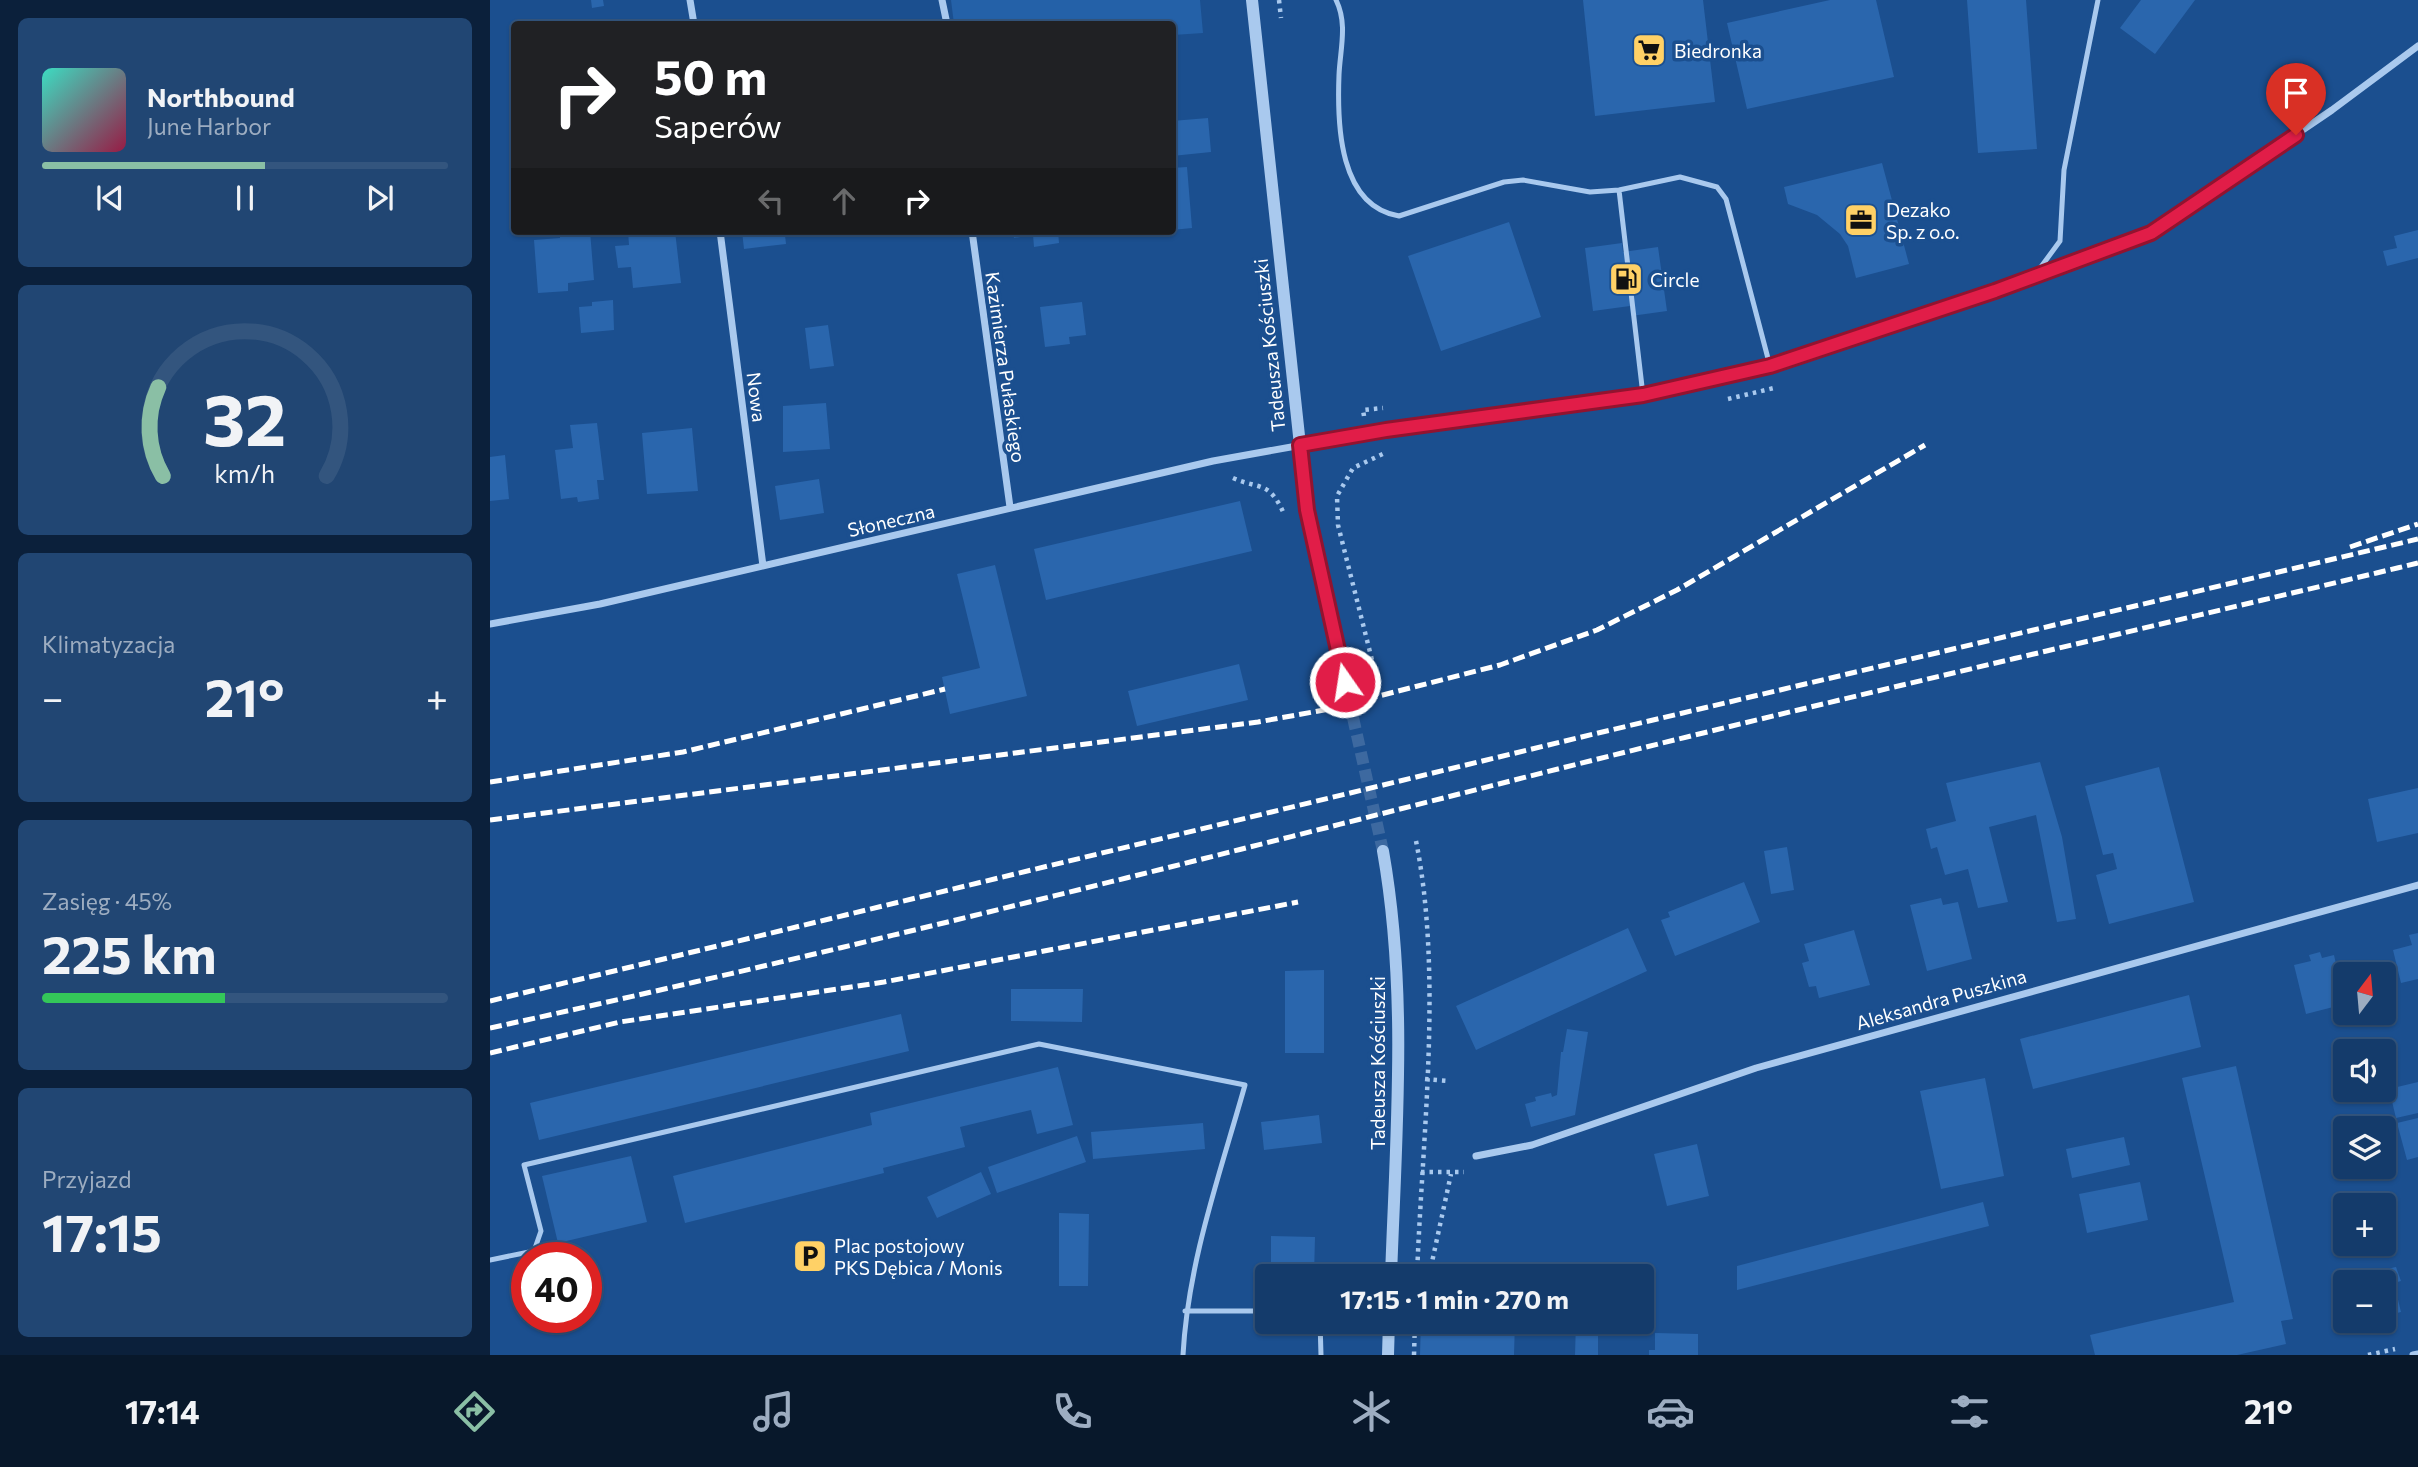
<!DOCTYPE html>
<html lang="pl">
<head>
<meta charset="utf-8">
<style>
  :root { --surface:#143b6b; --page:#214673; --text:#f1f3f6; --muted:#9dadc1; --line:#33557e; --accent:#8abfa5 }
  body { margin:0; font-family:Commissioner,sans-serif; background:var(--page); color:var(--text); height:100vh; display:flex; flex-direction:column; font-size:26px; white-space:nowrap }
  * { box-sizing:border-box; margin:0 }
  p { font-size:23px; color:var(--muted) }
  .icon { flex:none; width:38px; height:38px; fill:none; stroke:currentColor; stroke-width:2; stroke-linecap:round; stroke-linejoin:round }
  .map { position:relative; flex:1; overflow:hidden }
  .panel { display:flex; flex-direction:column; gap:18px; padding:18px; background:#0b203b; width:490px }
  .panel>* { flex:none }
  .guide { position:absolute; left:21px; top:21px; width:665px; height:214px; border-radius:7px; box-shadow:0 2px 5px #0004,0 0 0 2px var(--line); background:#202124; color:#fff; overflow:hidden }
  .needle { width:46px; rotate:16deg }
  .controls { position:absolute; left:1843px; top:962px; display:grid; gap:14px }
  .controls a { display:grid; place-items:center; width:63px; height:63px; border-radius:7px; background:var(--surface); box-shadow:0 2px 5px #0004,0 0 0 2px var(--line); font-size:35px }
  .speed { position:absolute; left:21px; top:1242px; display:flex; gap:14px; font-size:35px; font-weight:700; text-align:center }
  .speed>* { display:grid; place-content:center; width:91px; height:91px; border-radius:50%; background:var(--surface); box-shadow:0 2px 5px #0004,0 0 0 2px var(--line); line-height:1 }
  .speed .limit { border:10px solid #d22; background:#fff; color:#111 }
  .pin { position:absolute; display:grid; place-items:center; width:60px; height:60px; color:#fff; margin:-72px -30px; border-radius:50% 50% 50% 0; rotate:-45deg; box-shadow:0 0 7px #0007 }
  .pin .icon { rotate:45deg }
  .me { position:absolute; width:77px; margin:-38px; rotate:347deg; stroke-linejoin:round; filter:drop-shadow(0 0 5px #0008) }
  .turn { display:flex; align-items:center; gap:24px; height:147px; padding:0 28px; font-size:32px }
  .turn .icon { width:91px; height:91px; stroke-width:2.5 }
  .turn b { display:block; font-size:49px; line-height:60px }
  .lanes { display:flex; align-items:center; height:66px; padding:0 28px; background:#0003; justify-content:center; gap:35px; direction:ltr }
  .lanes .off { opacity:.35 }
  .big { font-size:52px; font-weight:700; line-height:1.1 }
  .panel .tile { flex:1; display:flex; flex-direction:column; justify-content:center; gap:10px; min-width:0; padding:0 24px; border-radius:10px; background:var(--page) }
  .panel .dial { align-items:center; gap:0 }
  .dial svg { height:182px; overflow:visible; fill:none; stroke:var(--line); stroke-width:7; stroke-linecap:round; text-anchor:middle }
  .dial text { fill:var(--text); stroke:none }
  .song { display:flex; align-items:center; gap:21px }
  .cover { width:84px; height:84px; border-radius:10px; background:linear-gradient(135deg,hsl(170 70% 55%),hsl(340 70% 35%)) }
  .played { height:7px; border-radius:4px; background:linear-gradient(90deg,var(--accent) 55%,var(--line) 55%) }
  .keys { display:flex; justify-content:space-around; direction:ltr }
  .heat { display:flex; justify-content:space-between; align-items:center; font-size:38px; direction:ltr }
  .charge { height:10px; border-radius:5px; background:linear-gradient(90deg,#34c759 45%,var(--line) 0) }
  .trip { position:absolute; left:765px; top:1264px; width:399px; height:70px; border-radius:7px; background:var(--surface); box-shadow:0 2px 5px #0004,0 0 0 2px var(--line); font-weight:700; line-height:70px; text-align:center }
  .menu { display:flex; height:112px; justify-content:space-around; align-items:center; background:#08182b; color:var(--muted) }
  .menu .icon { width:49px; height:49px }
  .menu .current { color:var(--accent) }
  .menu b { font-size:32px; color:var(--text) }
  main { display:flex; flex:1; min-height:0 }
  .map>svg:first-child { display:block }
  .green { fill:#2461a8 }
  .building { fill:#2a66ad }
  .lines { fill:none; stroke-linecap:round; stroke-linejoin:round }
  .tertiary-tunnel { stroke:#3d69a0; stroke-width:12; stroke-dasharray:12 6; stroke-linecap:butt }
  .path { stroke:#a9c9ee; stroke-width:4.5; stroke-dasharray:3.5 5; stroke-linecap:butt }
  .service { stroke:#a9c9ee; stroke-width:5 }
  .minor { stroke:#a9c9ee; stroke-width:7 }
  .tertiary { stroke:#a9c9ee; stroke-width:12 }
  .rail { stroke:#fff; stroke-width:5; stroke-dasharray:12 5; stroke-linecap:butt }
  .route-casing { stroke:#92132f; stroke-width:18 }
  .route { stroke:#e11d48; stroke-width:12 }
  .labels { text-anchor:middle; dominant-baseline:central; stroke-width:7; stroke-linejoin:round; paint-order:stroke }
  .poi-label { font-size:19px; fill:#fff; stroke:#1b4f8f; text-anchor:start }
  .street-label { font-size:19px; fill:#fff; stroke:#1b4f8f }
</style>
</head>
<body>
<main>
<section class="panel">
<div class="tile">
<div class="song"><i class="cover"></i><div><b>Northbound</b><p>June Harbor</p></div></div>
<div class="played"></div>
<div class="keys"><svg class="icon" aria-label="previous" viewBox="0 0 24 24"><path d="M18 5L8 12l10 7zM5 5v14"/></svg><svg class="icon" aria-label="pause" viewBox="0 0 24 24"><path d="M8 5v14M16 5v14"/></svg><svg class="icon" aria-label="next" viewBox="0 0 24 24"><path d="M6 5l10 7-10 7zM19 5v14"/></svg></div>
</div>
<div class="tile dial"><svg viewBox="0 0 100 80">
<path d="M14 69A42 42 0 1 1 86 69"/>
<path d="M14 69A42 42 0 0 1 12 30" stroke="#8abfa5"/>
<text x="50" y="56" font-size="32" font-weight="700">32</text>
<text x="50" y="72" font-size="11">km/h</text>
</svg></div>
<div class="tile"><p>Klimatyzacja</p>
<div class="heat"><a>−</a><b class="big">21°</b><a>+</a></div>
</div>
<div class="tile"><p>Zasięg · 45%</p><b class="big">225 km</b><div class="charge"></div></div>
<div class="tile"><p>Przyjazd</p><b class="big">17:15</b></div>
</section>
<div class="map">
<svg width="1928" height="1355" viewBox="0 0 1928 1355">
  <rect width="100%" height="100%" fill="#1b4f8f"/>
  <path class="green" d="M461,0h249l3,33 -30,2 -1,-11h-218z"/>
  <path class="building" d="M101,0h12l1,6 -12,2z
    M1093,0h120l12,102 -120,14z
    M1340,0h46l18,77 -147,32 -20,-86z
    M1477,0h59l11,149 -59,4z
    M1651,0h54l-40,54 -35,-26z
    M718,118l3,34 -39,4v-35z
    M1392,163l27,101 -53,14 -8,-32 -8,-12 -23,-19 -29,-11 -4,-17z
    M697,167l5,61 -20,2v-62z
    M1019,222l32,95 -100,34 -33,-95z
    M1928,230v28l-31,8 -4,-15 14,-3 -3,-12z
    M70,231h30l4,49 -26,3v8l-30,2 -4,-53 26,-2z
    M138,231h47l6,52 -48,5 -2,-21 -13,1 -3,-22 14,-1z
    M252,231h52v3l-9,1 1,9 -42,5z
    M523,231h45l1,12 -25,4 -1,-12 -19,3z
    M617,231h33l1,2 -33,3z
    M1132,243l1,9 35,-5 9,64 -36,5 -1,-10 -37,5 -8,-63z
    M123,300l1,30 -33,3 -2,-26 13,-1v-4z
    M592,302l4,33 -17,2 1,7 -25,3 -5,-40z
    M338,325l6,41 -24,3 -5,-41z
    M336,403l4,46 -47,3v-46z
    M107,423l7,57h-7l2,19 -21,3 -1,-5 -16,2 -6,-49 18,-2 -3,-23z
    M202,428l6,63 -51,3 -5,-61z
    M15,455l4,44 -19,2v-44z
    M329,479l5,34 -44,7 -5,-34z
    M750,501l12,50 -206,49 -12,-51z
    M505,565l32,131 -77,18 -8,-37 38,-9 -23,-94z
    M749,664l9,36 -111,26 -9,-35z
    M1550,762l22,75 14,82 -19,3 -21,-107 -47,12 19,75 -30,6 -10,-39 -23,6 -8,-28 -6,2 -5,-20 30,-8 -10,-38z
    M1669,767l35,135 -85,22 -13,-49 21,-6 -4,-16 -10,2 -18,-69z
    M1928,788v45l-41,9 -9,-43z
    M1297,847l7,43 -23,4 -7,-43z
    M1254,882l16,40 -85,34 -14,-36 9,-3 -2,-5z
    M1451,898l2,7 15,-3 14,57 -45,12 -17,-66z
    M1138,928l19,43 -171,79 -20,-44z
    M1364,930l16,55 -51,13 -3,-12 -7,1 -7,-24 7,-2 -5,-17z
    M1928,933v46l-17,4 -8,-33 19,-5 -3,-10z
    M1830,952l2,6 12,-3 11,49 -39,10 -12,-49 17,-4 -2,-6z
    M834,970v83h-39v-82z
    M521,989h72l-1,33 -71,-1z
    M1699,995l12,52 -168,42 -13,-50z
    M411,1014l8,37 -370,89 -9,-37z
    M1077,1029l21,3 -13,83 -44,12 -6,-23 11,-3 -1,-4 16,-4 1,4 5,-2 4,-43h2z
    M1746,1066l57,253 -12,2 5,23 -49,11h-142l-5,-20 144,-33 -52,-224z
    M568,1067l15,58 -36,9 -6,-24 -71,17 5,20 -82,21 1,5 -199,50 -12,-47 199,-51 -2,-12z
    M1495,1078l19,98 -63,13 -21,-98z
    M1928,1082v31l-22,5 -7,-29z
    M829,1115l3,28 -58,7 -3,-28z
    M1928,1118v39l-11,3 -10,-37z
    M713,1123l2,26 -112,10 -2,-27z
    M587,1136l9,26 -89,31 -9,-26z
    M1634,1137l6,28 -58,13 -6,-29z
    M1207,1144l12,52 -42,10 -13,-52z
    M141,1156l16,66 -89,21 -16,-67z
    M491,1172l10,22 -54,24 -10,-21z
    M1650,1182l8,38 -61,13 -8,-39z
    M1493,1202l6,24 -252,64v-24z
    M569,1213l30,1 -1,72h-29z
    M781,1236l44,1 -1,39h-43z
    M1906,1267l5,14 -7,2 7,29 -17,4v-33l-31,-1 17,-4 -1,-5z
    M931,1321h94l-1,34h-94z
    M1086,1321h22v34h-23z
    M1165,1333l43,1v21h-49v-5h6z"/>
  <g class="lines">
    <path class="tertiary-tunnel" d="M855,682l38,169"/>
    <path class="path" d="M789,0l2,18
      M1238,399l46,-11
      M874,416l-1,-6 20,-2
      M743,478c27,12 36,2 51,36
      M884,668l-36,-143 -1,-29 16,-28 34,-16
      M926,841c27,134 6,297 1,435
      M935,1079l23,2
      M931,1172h43
      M939,1276l22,-102
      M924,1355l1,-34
      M1878,1355l27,-6"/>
    <path class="service" d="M846,0c12,24 4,50 3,75 -2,50 0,131 60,141l105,-34 19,-2 67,12 29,-2 61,-13 37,10 9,12 44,167
      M1129,190l24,205
      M1545,275l25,-34 4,-71 34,-170
      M0,1260l44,-9 7,-20 -17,-66 515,-121 206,41c-25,89 -57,177 -62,270
      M695,1311h82
      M830,1321l1,34"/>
    <path class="minor" d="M200,0l4,24
      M452,0l5,24
      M230,231l43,335
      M482,231l38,276
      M0,624l110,-20 613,-143 173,-31 257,-35 127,-29 225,-75 156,-58 181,-123 86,-64
      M986,1156l56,-11 224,-77 662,-183
      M1923,1355l5,-1"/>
    <path class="tertiary" d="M762,0l55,510 38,172
      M893,851c25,141 13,283 8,425
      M898,1355l1,-34"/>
    <path class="rail" d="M1860,547l68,-23
      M0,782l193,-30 262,-63
      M0,820l768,-98 66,-12 176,-45 97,-35 80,-40 248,-145
      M0,1001l1104,-267 824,-195
      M0,1028c354,-77 705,-167 1056,-256 289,-73 581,-139 872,-209
      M0,1053l130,-31 264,-40 414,-80"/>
  </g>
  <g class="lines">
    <g class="route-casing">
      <path id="route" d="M855,682l-38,-172 -7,-65 86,-15 257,-35 127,-29 225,-75 156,-58 145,-98"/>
    </g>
    <use href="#route" class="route"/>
  </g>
  <defs>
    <g id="supermarket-square" transform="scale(1.75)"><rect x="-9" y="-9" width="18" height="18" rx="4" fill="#ffd166" stroke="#1b4f8f"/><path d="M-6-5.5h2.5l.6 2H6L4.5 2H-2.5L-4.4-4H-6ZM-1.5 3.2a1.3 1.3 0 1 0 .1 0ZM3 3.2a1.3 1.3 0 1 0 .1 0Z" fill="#111"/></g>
    <g id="office-square" transform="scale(1.75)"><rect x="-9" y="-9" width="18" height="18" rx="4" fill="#ffd166" stroke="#1b4f8f"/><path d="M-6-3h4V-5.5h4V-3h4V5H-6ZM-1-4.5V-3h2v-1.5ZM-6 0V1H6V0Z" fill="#111"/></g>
    <g id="fuel-square" transform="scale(1.75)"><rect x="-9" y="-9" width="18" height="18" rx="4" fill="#ffd166" stroke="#1b4f8f"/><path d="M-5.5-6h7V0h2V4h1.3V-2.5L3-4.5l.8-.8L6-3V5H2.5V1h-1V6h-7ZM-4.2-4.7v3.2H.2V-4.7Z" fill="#111"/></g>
    <g id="parking-square" transform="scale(1.75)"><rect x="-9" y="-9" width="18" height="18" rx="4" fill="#ffd166" stroke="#1b4f8f"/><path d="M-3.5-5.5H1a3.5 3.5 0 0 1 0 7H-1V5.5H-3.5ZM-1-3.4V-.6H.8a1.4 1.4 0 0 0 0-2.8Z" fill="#111"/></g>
  </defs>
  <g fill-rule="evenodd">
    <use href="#supermarket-square" x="1159" y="50"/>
    <use href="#office-square" x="1371" y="220"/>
    <use href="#fuel-square" x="1136" y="279"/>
    <use href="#parking-square" x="320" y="1256"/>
  </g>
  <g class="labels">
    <g class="poi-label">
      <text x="1184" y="50">Biedronka</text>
      <text x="1396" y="209">Dezako<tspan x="1396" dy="22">Sp. z o.o.</tspan></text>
      <text x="1160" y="279">Circle</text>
      <text x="344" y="1245">Plac postojowy<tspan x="344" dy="22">PKS Dębica / Monis</tspan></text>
    </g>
    <g class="street-label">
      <text transform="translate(779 345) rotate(-96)">Tadeusza Kościuszki</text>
      <text transform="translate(516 367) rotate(82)">Kazimierza Pułaskiego</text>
      <text transform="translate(267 397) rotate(83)">Nowa</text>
      <text transform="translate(401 520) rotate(-13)">Słoneczna</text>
      <text transform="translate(1451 999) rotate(-16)">Aleksandra Puszkina</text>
      <text transform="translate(887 1063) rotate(-90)">Tadeusza Kościuszki</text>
    </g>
  </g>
</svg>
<div class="controls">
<a><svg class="needle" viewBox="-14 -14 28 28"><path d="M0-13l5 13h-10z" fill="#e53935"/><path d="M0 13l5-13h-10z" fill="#9dadc1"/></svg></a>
<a><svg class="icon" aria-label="sound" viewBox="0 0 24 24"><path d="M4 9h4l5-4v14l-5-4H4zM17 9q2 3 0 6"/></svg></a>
<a><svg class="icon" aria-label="layers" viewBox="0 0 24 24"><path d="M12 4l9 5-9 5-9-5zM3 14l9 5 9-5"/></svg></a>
<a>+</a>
<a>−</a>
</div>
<div class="speed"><div class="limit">40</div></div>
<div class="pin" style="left:1806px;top:135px;background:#d93025"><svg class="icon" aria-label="arrive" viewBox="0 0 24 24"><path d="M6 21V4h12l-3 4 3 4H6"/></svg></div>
<svg class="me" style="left:855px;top:682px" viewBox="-20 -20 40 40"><circle r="17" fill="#e11d48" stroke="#fff" stroke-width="3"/><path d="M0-11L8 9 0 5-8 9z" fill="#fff"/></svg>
<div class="trip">17:15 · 1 min · 270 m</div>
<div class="guide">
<div class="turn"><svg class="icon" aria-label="right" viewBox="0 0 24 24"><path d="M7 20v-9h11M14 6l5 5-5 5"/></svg><div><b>50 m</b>Saperów</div></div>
<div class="lanes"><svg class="icon off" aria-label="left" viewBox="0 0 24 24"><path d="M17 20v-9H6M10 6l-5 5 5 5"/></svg><svg class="icon off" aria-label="ahead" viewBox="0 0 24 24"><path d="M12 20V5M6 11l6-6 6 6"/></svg><svg class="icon" aria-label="right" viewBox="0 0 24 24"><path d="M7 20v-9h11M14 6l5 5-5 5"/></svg></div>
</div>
</div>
</main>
<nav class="menu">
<b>17:14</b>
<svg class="icon current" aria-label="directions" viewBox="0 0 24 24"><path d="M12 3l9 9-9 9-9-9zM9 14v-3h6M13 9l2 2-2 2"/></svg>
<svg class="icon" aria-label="music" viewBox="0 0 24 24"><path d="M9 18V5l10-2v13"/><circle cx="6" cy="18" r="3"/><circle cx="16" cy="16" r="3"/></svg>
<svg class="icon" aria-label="phone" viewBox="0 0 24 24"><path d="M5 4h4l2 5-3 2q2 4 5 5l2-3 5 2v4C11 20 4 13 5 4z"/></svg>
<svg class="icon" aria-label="climate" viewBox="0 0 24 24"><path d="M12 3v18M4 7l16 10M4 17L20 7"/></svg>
<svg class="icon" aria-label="car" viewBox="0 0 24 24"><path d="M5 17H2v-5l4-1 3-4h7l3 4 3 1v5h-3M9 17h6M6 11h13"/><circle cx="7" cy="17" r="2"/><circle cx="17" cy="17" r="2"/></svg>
<svg class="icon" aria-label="filters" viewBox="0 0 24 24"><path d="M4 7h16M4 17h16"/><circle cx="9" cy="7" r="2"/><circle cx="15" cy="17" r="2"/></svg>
<b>21°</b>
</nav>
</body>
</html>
